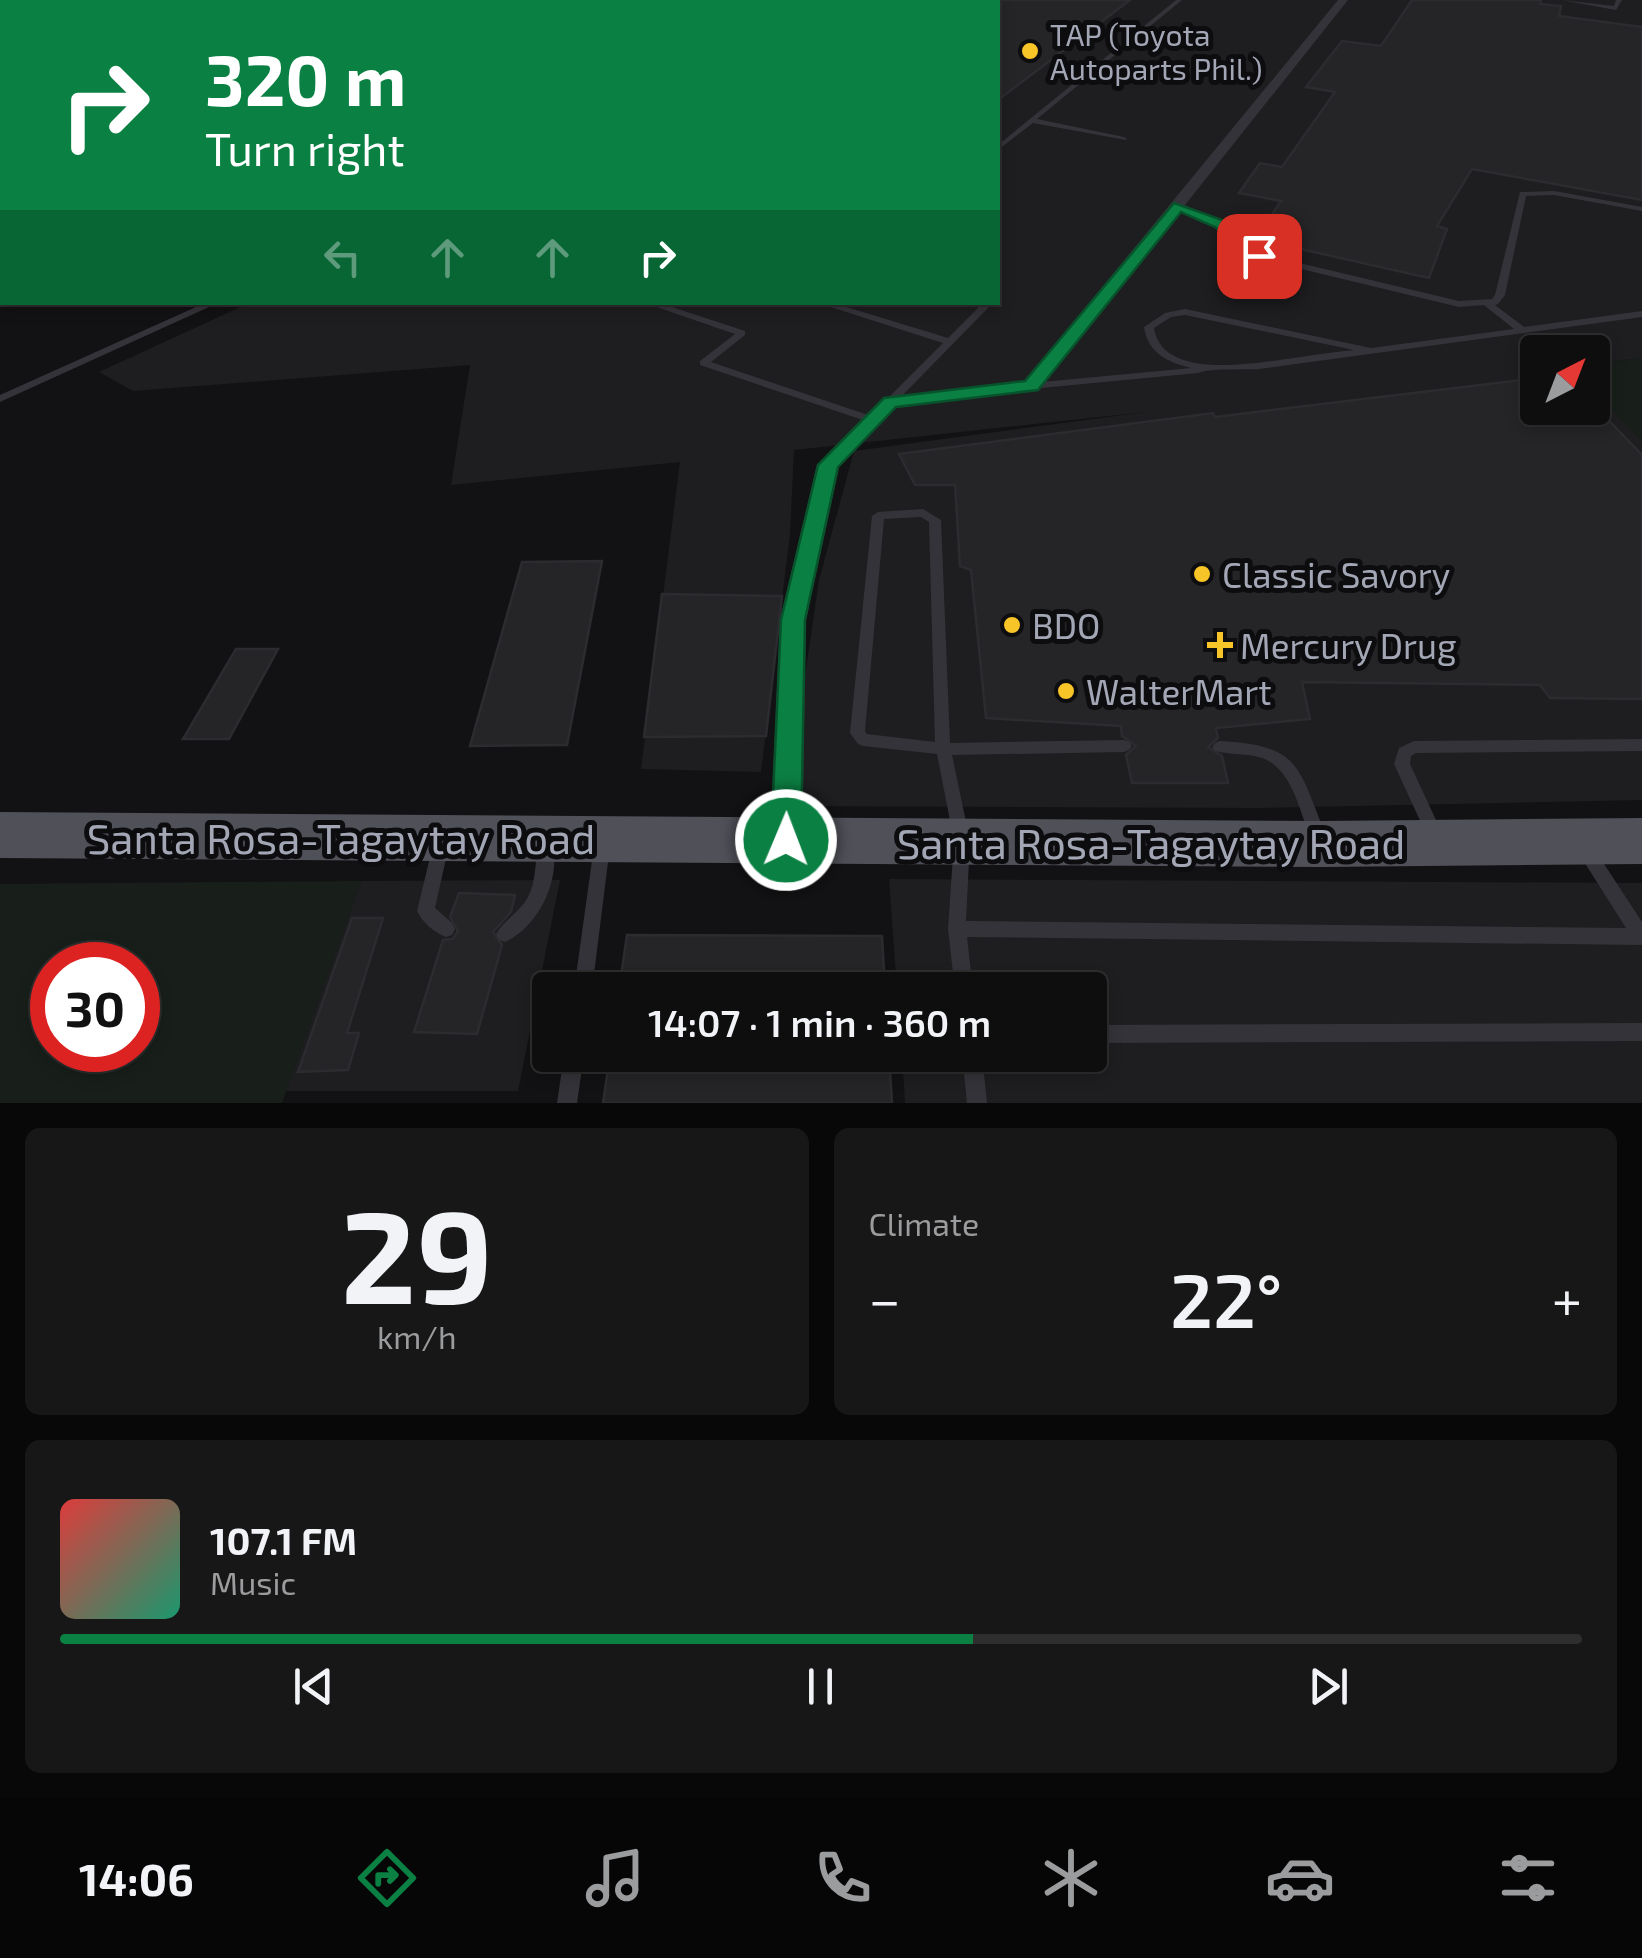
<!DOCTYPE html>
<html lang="en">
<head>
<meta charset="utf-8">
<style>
  :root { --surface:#0e0e0f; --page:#171718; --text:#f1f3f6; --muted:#9b9c9e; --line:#2e2e2f; --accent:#0b8043 }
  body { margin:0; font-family:"Exo 2",sans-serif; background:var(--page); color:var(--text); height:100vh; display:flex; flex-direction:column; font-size:38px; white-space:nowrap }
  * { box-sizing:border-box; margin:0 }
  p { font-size:32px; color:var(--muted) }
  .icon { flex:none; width:55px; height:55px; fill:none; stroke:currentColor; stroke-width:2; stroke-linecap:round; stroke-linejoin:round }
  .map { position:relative; height:1103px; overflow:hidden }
  .details { display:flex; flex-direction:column; gap:25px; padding:25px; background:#080808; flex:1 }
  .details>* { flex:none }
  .guide { position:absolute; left:0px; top:0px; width:1000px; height:305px; box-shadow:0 5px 15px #0003,0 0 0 2px var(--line); background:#0b8043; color:#fff; overflow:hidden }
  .needle { width:65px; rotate:42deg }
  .buttons { position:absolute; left:1520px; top:335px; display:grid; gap:20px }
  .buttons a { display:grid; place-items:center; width:90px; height:90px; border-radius:10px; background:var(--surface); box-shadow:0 5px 15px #0003,0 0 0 2px var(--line); font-size:50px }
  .speed { position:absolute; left:30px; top:942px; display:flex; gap:20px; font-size:50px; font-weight:700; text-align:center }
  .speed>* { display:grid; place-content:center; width:130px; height:130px; border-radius:50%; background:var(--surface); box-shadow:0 5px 15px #0003,0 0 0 2px var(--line); line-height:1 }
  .speed .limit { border:15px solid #d22; background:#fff; color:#111 }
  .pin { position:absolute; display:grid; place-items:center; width:85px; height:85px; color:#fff; margin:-42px; border-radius:20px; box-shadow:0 5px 15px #0006 }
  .me { position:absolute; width:110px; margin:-55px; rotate:1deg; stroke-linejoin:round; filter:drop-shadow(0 0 8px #0008) }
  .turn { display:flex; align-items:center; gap:35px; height:210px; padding:0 40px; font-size:45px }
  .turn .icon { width:130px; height:130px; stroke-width:2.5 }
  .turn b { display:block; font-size:70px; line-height:85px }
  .lanes { display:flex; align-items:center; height:95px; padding:0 40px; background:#0003; justify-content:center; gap:50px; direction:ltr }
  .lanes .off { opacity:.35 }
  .big { font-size:75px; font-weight:600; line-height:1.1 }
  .details .widget { flex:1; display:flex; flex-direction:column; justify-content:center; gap:15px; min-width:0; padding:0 35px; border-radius:15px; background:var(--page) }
  .details .dial { align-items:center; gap:0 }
  .dial b { font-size:130px; line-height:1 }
  .song { display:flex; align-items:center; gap:30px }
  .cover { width:120px; height:120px; border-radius:15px; background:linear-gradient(135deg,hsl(0 70% 55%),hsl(160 70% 35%)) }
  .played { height:10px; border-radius:5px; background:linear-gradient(90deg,var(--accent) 60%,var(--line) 60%) }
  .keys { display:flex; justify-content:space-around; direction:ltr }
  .heat { display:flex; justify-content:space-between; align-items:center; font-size:55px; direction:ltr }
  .details .tiles { flex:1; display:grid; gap:25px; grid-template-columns:1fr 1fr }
  .widget:last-child { grid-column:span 2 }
  .trip { position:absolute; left:532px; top:972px; width:575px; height:100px; border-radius:10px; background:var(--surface); box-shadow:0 5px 15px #0003,0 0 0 2px var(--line); font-weight:600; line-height:100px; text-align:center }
  .menu { display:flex; height:160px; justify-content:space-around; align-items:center; background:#060606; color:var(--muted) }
  .menu .icon { width:70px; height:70px }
  .menu .on { color:var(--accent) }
  .menu b { font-size:45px; color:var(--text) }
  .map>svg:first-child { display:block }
  .built { fill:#1e1e21 }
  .green { fill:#181f1a; fill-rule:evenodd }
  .building { fill:#252528; stroke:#2c2c30; stroke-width:2.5 }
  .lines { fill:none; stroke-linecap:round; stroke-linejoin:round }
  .service { fill:#333339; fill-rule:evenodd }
  .minor { fill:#333339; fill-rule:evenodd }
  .primary { fill:#4f5058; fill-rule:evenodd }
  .route { fill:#0b8043; stroke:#07532c; stroke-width:2.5 }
  .poi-dot { fill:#f7c527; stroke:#0d0d0f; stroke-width:4 }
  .labels { text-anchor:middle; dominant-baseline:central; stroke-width:10; stroke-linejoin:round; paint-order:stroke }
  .far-poi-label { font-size:30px; fill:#a3a7b5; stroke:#0d0d0f; text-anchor:start }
  .poi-label { font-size:35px; fill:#a3a7b5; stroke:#0d0d0f; text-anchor:start }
  .near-street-label { font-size:42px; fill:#a3a7b5; stroke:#0d0d0f }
</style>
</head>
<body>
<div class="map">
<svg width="1642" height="1103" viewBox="0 0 1642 1103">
  <rect width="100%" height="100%" fill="#121214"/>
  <path class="built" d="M414,0h1228v358l-49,6 -1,-12h-54v56h54l1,-19 49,52v359l-381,8 -475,-2 33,-226 35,-129 292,-39 -352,38 -4,84 -29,238 -120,-3 39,-307 -229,23 19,-120 -337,26 -34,-19 150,-69 749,-1v-300h-591z
    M889,879l753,4v220h-737l-3,-48h188v-65h-193z
    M560,880l-42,211h-232l75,-210z"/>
  <path class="green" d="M1642,358v83l-50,-52 1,-25z
    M361,881l-79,222h-282v-219zM52,965h86v85h-86z"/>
  <path class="building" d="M998,0h132l-132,100z
    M1412,0h129l-1,4 21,2 -2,10 83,11v173l-170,-31 -35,57 10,3 -18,49 -173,-39 25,-38 -42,-8 21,-30 22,4 53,-75 -29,-5 36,-46 39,5z
    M1538,378v30h59l45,47v244l-92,-1 -10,-13 -238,-3 8,37 -94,9 2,10 -10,9 14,9 6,27h-96l-6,-28 10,-9 -14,-10 -1,-10 -135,-8 -15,-148 -11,-4 -5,-81h-40l-16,-31 314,-41 2,4z
    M602,561l-35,184 -97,1 52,-184z
    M662,594l120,2 -16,140 -122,1z
    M236,649h42l-49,90h-46z
    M459,893l56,2 -4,17 -18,20 9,13 -25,89 -63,-2 29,-92 10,-1 5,-8 -8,-14z
    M352,918h31l-36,115h12l-11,37 -50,2z
    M627,935l255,1 3,54h-266z
    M610,1055h279l3,48h-289z"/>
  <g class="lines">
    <path class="service" d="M1176,0h6l-145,119 87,18 3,2 -1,1 -93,-17 -35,27v-5z
      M1561,0l53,6 2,-6h6l-6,10z
      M0,162h2v5h-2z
      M0,177h2v6h-2z
      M1554,191l88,16v4l-88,-16 -28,1 -21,99 -7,9 -3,1 29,22 118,-16v6l-383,52c-16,1 -50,-1 -61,4l-167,16 -5,-3 5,-3 160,-15c-24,-6 -43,-15 -47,-41l21,-14 20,-4 186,39 143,-19 -30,-24 -25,2 -203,-49 -39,-32 -41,-18v-4h6l41,18 39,32 197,47 33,-2 3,-4 25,-103zM1185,315l169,35c-18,2 -36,4 -54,7 -37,5 -138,26 -146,-29l17,-11z
      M207,302h13l-220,100v-7z
      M642,302h15l88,29v4l-34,27 166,56 1,2 -1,2h-8l-169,-57v-4l35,-27z
      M815,302h15l118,36 30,-30 -1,-6h10l1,6 -94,96h-8v-4l57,-57z
      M923,509l18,11 9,223 174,-3 5,2 3,4 -3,4 -5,2 -172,3 18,86 -4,80 660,7 -45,-71 -2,-5 2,-5 6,-2 6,2 49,75v23l-675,-8 6,53h-18l-7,-61 6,-88 -17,-87 -74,-8 -5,-2 -8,-11 22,-217 6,-4zM921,517l8,5 6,220 -68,-8 -2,-3 19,-212z
      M1642,739v12l-226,2 -5,3 -1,8 32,69 -2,5 -6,2 -6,-2 -34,-74 5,-16 15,-7z
      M1220,741c80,4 78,25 105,92l-2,5 -6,2 -6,-2c-12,-26 -18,-69 -49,-80 -15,-5 -32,-3 -47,-7l-3,-4 3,-4z
      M441,838l6,2 2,5 -14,63 17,15 3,6 -3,6 -6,2c-11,-4 -24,-15 -29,-26l16,-66 2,-5z
      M602,839l6,2 2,5 -18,144h-18l20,-144 2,-5z
      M546,840l6,2c10,36 -13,85 -47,100l-6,-2 -3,-6c8,-14 24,-22 32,-37 9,-17 6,-37 12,-55z
      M1642,1023v18l-552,2v-18z
      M564,1055h20l-7,48h-20z
      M962,1055h20l5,48h-20z"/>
    <path class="minor" d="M280,0h28l1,2h-26z
      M1338,0h10l-310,390 -142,18 -57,59 -33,153 -4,220 -4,10 -12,4 -12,-4 -4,-10 10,-220 37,-155 66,-67 142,-17z
      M0,59l2,1v6l-2,1z"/>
    <path class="primary" d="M0,812l1322,9 320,-3v46l-320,3 -1322,-9z"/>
  </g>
  <path class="route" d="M1174,203l51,18 42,35 -14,3 -38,-32 -34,-15 -143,178 -142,17 -58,60 -33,153 -4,220 -4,9 -11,4 -10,-4 -5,-9 10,-220 37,-155 66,-67 141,-17z"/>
  <g class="poi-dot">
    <circle cx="1030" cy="51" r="10"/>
    <circle cx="1202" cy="574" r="10"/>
    <circle cx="1012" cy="625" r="10"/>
    <path d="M1215 630h10v10h10v10h-10v10h-10v-10h-10v-10h10z"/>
    <circle cx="1066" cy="691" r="10"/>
  </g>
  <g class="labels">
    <g class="far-poi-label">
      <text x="1050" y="34">TAP (Toyota<tspan x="1050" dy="34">Autoparts Phil.)</tspan></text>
    </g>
    <g class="poi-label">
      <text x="1222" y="574">Classic Savory</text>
      <text x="1032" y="625">BDO</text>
      <text x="1240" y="645">Mercury Drug</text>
      <text x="1086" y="691">WalterMart</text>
    </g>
    <g class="near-street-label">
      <text x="341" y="837">Santa Rosa-Tagaytay Road</text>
      <text x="1151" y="842">Santa Rosa-Tagaytay Road</text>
    </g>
  </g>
</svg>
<div class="buttons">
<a><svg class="needle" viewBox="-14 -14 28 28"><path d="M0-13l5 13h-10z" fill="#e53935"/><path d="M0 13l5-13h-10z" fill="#9b9c9e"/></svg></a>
</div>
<div class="speed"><div class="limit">30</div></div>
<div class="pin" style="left:1259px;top:256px;background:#d93025"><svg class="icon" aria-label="arrive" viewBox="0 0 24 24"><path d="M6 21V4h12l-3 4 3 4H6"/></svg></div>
<svg class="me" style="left:786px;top:840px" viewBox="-20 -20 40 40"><circle r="17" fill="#0b8043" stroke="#fff" stroke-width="3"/><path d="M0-11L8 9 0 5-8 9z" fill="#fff"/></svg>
<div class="trip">14:07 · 1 min · 360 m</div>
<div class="guide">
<div class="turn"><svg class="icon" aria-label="right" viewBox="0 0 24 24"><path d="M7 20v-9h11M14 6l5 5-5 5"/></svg><div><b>320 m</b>Turn right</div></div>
<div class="lanes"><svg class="icon off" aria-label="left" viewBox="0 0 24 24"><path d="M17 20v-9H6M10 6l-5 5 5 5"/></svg><svg class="icon off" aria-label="ahead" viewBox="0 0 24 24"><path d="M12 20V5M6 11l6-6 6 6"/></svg><svg class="icon off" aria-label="ahead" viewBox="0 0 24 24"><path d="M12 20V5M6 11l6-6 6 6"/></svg><svg class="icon" aria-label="right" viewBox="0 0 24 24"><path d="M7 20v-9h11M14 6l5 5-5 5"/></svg></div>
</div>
</div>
<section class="details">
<div class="tiles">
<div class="widget dial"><b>29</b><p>km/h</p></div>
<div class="widget"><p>Climate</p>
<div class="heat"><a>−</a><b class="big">22°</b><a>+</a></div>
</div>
<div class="widget">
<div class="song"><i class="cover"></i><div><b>107.1 FM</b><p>Music</p></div></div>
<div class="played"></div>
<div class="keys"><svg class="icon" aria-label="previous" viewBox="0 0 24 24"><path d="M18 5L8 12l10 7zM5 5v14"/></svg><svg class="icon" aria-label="pause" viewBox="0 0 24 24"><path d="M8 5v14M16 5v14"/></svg><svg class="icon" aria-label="next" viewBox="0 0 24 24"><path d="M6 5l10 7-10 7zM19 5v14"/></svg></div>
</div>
</div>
</section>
<nav class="menu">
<b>14:06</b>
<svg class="icon on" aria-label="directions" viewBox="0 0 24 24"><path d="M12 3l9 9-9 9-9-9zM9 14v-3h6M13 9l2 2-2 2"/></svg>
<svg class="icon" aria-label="music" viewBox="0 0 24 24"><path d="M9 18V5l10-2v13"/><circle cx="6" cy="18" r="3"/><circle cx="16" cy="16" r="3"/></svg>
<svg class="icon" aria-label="phone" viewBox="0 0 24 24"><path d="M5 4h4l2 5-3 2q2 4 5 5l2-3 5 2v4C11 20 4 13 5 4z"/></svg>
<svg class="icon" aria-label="climate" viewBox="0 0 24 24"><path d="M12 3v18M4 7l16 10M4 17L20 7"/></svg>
<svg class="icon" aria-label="car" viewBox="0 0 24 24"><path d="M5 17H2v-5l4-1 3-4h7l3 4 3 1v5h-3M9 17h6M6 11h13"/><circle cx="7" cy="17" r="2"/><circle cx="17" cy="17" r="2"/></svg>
<svg class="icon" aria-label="filters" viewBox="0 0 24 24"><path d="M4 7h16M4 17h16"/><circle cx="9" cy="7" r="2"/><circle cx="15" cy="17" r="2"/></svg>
</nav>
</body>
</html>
